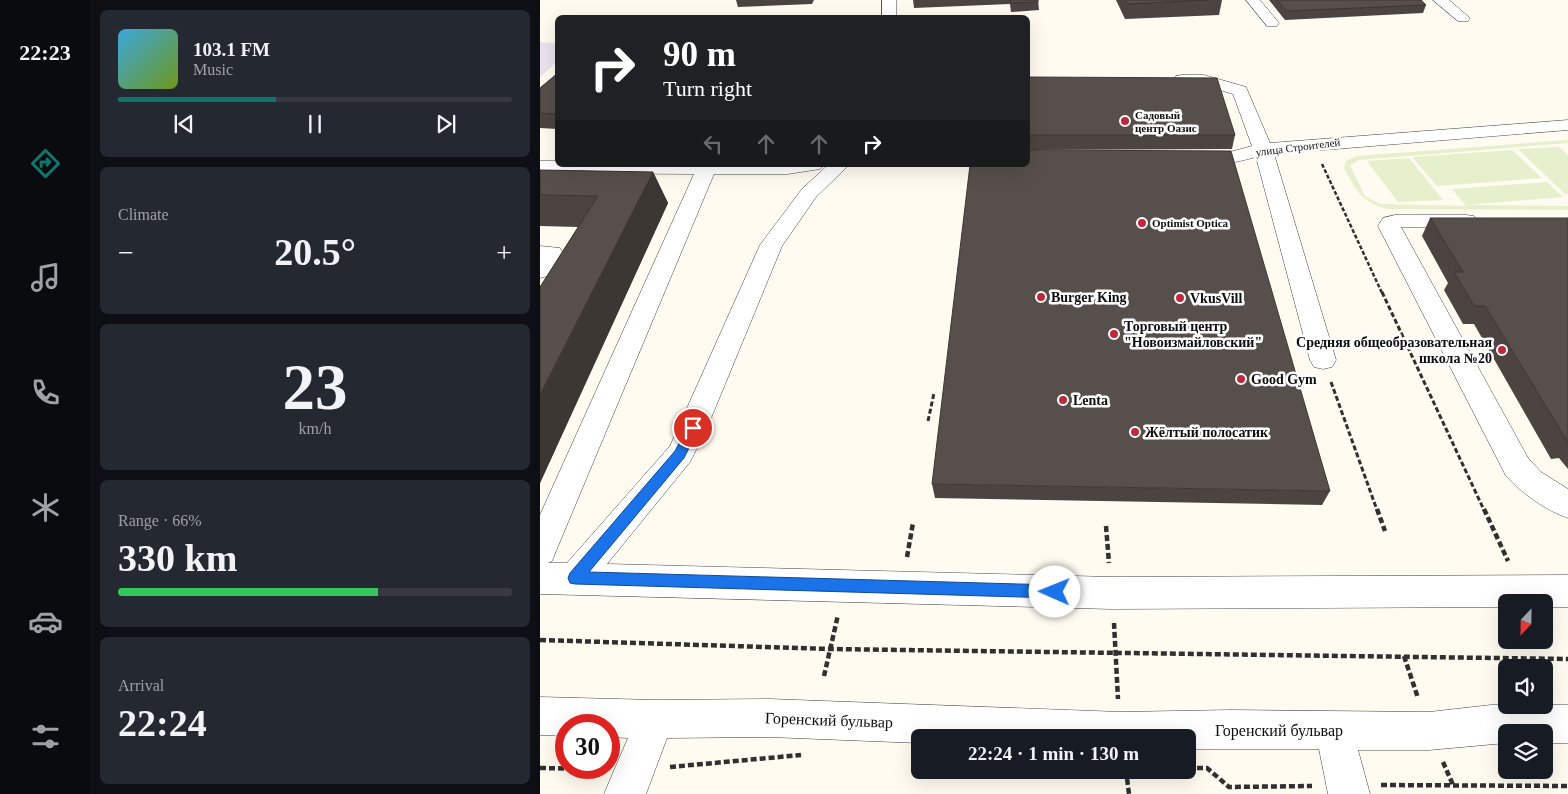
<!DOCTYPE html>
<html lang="en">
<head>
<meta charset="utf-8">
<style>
  :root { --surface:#171b24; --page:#242831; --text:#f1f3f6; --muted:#9ea1a6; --line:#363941; --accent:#0f766e }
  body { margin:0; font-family:Georgia,serif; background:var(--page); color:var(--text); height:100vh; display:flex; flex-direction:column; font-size:19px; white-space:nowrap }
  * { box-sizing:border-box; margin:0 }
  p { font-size:16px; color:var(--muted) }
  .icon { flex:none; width:28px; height:28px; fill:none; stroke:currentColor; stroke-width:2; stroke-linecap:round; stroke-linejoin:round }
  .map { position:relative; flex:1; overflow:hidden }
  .panel { display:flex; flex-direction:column; gap:10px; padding:10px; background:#0d0f14; width:450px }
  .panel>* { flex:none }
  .top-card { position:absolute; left:15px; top:15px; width:475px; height:152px; border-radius:8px; box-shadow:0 5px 20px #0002; background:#202124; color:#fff; overflow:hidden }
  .needle { width:32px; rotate:202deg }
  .fabs { position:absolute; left:958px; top:594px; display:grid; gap:10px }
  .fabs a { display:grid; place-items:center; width:55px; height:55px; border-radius:8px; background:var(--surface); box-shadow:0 5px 20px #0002; font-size:25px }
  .speed { position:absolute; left:15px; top:714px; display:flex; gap:10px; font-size:25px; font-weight:700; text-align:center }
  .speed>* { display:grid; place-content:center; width:65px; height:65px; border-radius:50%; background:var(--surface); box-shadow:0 5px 20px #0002; line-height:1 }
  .speed .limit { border:8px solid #d22; background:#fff; color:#111 }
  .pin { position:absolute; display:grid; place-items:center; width:42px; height:42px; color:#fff; margin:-21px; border:2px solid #fff; border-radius:50%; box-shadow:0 1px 5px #0007 }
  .me { position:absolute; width:55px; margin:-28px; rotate:271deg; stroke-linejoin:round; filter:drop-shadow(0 0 4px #0008) }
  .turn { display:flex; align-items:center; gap:18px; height:105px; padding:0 25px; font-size:22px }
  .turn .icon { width:65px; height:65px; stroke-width:2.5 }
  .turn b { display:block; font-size:35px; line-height:42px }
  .lanes { display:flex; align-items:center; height:48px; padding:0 25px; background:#0003; justify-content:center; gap:25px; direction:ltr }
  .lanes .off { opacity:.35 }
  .big { font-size:38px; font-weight:700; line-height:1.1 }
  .panel .tile { flex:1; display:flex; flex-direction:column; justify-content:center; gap:8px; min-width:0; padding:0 18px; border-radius:8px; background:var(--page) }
  .panel .dial { align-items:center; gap:0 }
  .dial b { font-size:65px; line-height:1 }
  .song { display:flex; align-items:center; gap:15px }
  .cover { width:60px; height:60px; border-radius:8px; background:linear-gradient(135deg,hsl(200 70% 55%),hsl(80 70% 35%)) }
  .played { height:5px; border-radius:2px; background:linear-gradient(90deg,var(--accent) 40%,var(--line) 40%) }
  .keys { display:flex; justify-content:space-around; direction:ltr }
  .heat { display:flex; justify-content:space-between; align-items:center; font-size:28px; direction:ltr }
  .charge { height:8px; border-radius:4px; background:linear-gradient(90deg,#34c759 66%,var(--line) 0) }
  .trip { position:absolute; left:371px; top:729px; width:285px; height:50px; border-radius:8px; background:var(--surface); box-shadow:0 5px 20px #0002; font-weight:700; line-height:50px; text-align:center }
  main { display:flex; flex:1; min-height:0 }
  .tab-bar { display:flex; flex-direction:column; width:90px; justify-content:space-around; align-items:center; background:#090b0e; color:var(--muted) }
  .tab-bar .icon { width:35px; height:35px }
  .tab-bar .on { color:var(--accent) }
  .tab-bar b { font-size:22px; color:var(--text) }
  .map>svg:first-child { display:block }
  .industrial { fill:#ebe3ed }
  .pitch { fill:#e7f0cc }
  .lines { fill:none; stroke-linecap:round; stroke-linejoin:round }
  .minor-casing { stroke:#414141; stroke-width:1 }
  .path-far2 { stroke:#303030; stroke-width:2.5; stroke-dasharray:4 2; stroke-linecap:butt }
  .path-far1 { stroke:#303030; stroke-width:3; stroke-dasharray:5 2.5; stroke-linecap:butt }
  .path { stroke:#303030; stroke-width:4.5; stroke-dasharray:6 3; stroke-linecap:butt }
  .minor { fill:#fff; fill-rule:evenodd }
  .wall { fill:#4b4440 }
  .shaded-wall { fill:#3d3734 }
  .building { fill:#574f4b; stroke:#3d3734 }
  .route { fill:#1a73e8; stroke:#114b97 }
  .poi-dot { fill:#bc293c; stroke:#fff; stroke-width:2 }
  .labels { text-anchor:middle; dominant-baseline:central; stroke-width:5; stroke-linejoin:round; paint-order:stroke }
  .far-poi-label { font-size:11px; font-weight:bold; fill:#0e0e0e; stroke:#fff; text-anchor:start }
  .far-street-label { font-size:11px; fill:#0e0e0e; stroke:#fff }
  .poi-label { font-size:14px; font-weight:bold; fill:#0e0e0e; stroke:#fff; text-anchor:start }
  .near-street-label { font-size:16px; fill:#0e0e0e; stroke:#fff }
</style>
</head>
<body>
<main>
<nav class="tab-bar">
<b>22:23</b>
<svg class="icon on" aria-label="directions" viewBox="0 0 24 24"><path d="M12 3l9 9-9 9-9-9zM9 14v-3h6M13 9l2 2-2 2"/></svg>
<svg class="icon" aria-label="music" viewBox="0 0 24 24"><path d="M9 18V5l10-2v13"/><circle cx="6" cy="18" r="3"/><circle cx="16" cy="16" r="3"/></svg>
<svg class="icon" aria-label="phone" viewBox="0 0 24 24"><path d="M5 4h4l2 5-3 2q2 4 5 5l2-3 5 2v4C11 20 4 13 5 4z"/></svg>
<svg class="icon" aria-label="climate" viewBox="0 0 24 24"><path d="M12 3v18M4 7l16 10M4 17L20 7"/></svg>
<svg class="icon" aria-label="car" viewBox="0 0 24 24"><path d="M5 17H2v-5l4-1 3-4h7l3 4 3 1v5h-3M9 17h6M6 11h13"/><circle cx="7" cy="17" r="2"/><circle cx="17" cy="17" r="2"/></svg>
<svg class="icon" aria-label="filters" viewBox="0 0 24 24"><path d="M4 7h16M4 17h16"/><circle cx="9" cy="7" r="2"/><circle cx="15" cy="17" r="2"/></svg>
</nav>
<section class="panel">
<div class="tile">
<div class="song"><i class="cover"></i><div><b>103.1 FM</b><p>Music</p></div></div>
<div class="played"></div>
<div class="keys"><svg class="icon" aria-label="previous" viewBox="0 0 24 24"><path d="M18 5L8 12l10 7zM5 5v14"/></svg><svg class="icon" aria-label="pause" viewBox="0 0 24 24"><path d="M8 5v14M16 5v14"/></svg><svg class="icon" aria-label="next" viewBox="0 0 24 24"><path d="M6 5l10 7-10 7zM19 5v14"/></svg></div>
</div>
<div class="tile"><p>Climate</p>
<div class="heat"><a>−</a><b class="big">20.5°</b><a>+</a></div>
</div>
<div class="tile dial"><b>23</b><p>km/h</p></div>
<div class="tile"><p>Range · 66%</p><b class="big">330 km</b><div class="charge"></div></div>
<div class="tile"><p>Arrival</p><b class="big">22:24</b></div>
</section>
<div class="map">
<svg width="1028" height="794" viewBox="0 0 1028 794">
  <rect width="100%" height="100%" fill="#fffbf0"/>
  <path class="industrial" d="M0,42l17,1 1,18 -18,16z"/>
  <path class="pitch" d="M1028,140v3l-209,17 -9,5 15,31 15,8 86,2 -14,-17 95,-7 16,15 -96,8 101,1v4l-180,-1c-28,-7 -31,-18 -44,-41l2,-7 10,-5z
    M1019,147l9,8v39h-3l-47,-45z
    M972,150l30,28 -105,8 -25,-29z
    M869,158l34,42 -45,2 -31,-41z"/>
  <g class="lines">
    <g class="minor-casing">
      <path id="minor" d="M342,0h14v18h-14z
        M706,0h14l19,23 -2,3h-10z
        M893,0h16l21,18 -2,3h-10z
        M642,75h22l42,12 24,56 298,-23v10l-294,24 62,206 -4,7 -9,2 -9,-2 -4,-7 -54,-203c-22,6 -46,11 -69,5l-3,-4 3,-4 43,-2 22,-6 -19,-52 -30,-9 -27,-1 -2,-4 2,-4z
        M0,161h18v4h265l-3,4 -32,5h-74l-158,377 -4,10 -4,2h19l103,-117 90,-201 42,-56 26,-24h21l-33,32 -34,49 -75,182 -17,34 -83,102 505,13 456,-2v32h-24v-5h-38v5l-394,2 -572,-15v-79l154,-341 -154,-1z
        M855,215h71l8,1 3,5 -3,5 -8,1h-65l127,231 13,14 27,17v29c-23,-8 -45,-24 -62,-42l-128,-250 5,-8z
        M0,246l20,2 3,5 -15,23 -8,2z
        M0,697l115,3 114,-1 352,13 110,-2 198,2 62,-7h77v38h-24v-11h-38v11l-77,7h-71l12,44h-42l-9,-45h-131v-11h-268v5l-151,-6 -102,1 -21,56h-42l24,-56 -19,-1v-12h-43v11l-26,-1z"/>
    </g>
    <path class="path-far2" d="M782,164l60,129"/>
    <path class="path-far1" d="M842,292l102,218
      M791,382l46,128
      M388,421l6,-28"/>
    <path class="path" d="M837,509l8,22
      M944,509l24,52
      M566,526l3,37
      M367,557l6,-34
      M574,623l4,76
      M0,640l290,9 738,10
      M864,656l14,42
      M284,676l14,-61
      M903,762l10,23
      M130,767l131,-12
      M0,768l59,1
      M648,768h19l22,19 83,-1
      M586,770l3,24
      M841,785l187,1"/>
    <use href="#minor" class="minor"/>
  </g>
  <path class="wall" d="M196,0h78l-2,4 -74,3z
    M373,0h125l1,10 -28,2 -1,-8 -96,4z
    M576,0h106l-3,15 -94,4z
    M729,0h152l5,5 -3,8 -138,7z
    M18,73v56l-18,-1v-40z
    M488,77l207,58 -3,14 -204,1z
    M0,170l113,2 15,31 -128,280v-196l38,-60 -38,-1z
    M890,218h138v251l-9,-11 -8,1 -77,-135h-11l-19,-34 4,-7 -26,-47z
    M392,484l398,7 -8,14 -387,-7z"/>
  <path class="shaded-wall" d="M113,172l15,31 -128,280v-88z"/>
  <path class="building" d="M470,0h28v2l-27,1z
    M585,0h85l-83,4z
    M737,0h144l5,5 -139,6z
    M18,73v41l-18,-1v-25z
    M488,77l189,1 18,57h-207z
    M488,150l203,1 99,340 -398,-7 38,-319h58z
    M0,170l113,2 -113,223v-108l58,-91 -58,-1z
    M890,218h138v223h-1l-82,-135h-11l-20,-34h9z"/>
  <path class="route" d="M153,424l4,1 2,3 -15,30 -95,114 466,13 5,2 2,5 -2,4 -5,2 -480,-14 -5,-1 -2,-5 2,-5 105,-122 14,-26z"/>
  <g class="poi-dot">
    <circle cx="585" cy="121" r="5"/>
    <circle cx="602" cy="223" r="5"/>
    <circle cx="501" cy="297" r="5"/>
    <circle cx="640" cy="298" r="5"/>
    <circle cx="574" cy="334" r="5"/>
    <circle cx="962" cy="350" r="5"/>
    <circle cx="701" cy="379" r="5"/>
    <circle cx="523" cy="400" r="5"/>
    <circle cx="595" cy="432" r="5"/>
  </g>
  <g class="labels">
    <g class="far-poi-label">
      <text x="595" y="115">Садовый<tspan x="595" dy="13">центр Оазис</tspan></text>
      <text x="612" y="223">Optimist Optica</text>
    </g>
    <g class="far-street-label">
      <text transform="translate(758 147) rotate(-7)">улица Строителей</text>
    </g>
    <g class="poi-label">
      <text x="511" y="297">Burger King</text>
      <text x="650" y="298">VkusVill</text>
      <text x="584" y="326">Торговый центр<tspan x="584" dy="16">"Новоизмайловский"</tspan></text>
      <text x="952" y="342" text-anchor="end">Средняя общеобразовательная<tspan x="952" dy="16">школа №20</tspan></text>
      <text x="711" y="379">Good Gym</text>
      <text x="533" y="400">Lenta</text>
      <text x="605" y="432">Жёлтый полосатик</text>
    </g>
    <g class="near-street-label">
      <text transform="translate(289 720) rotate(2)">Горенский бульвар</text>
      <text x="739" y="730">Горенский бульвар</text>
    </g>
  </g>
</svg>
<div class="fabs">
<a><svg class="needle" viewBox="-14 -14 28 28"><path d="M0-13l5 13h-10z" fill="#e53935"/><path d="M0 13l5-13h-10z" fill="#9ea1a6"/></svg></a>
<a><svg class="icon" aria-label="sound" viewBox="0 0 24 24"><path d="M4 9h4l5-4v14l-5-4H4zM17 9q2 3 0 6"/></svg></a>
<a><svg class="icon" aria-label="layers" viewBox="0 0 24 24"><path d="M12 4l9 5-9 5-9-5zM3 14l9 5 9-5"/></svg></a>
</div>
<div class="speed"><div class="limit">30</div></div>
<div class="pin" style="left:153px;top:428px;background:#d93025"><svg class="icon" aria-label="arrive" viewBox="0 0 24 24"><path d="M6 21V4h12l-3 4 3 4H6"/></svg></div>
<svg class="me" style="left:515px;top:592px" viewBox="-20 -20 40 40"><circle r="19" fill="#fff"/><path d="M0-13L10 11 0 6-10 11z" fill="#1a73e8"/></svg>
<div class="trip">22:24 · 1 min · 130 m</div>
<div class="top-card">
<div class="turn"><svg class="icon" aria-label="right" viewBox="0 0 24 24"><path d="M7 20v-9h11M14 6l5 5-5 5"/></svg><div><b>90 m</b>Turn right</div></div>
<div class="lanes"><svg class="icon off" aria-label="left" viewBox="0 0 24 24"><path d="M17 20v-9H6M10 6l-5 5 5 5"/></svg><svg class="icon off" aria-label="ahead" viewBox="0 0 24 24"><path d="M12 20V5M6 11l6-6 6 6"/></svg><svg class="icon off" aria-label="ahead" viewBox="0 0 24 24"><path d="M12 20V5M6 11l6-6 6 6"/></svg><svg class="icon" aria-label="right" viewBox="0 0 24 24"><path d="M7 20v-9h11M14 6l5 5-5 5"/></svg></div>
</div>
</div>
</main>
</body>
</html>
